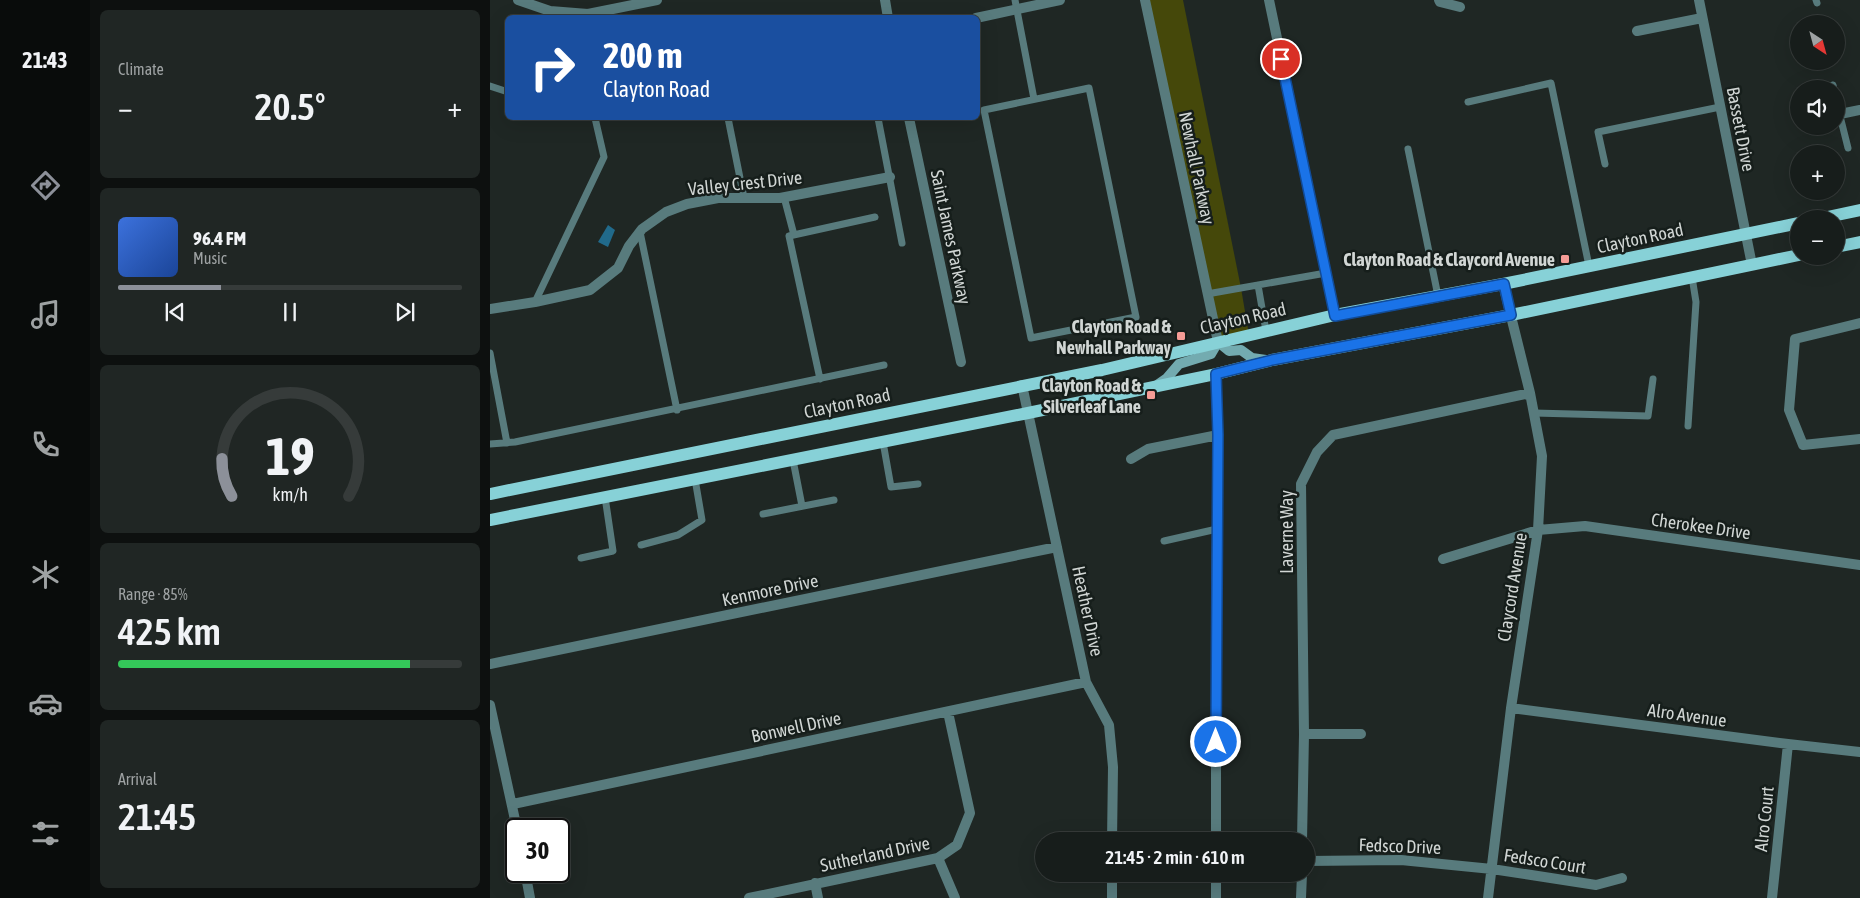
<!DOCTYPE html>
<html lang="en">
<head>
<meta charset="utf-8">
<style>
  :root { --surface:#171d1b; --page:#202624; --text:#f1f3f6; --muted:#9ea2a3; --line:#363b3a; --accent:#8c9099 }
  body { margin:0; font-family:"Asap Condensed",sans-serif; background:var(--page); color:var(--text); height:100vh; display:flex; flex-direction:column; font-size:19px; white-space:nowrap }
  * { box-sizing:border-box; margin:0 }
  p { font-size:16px; color:var(--muted) }
  .icon { flex:none; width:28px; height:28px; fill:none; stroke:currentColor; stroke-width:2; stroke-linecap:round; stroke-linejoin:round }
  .map { position:relative; flex:1; overflow:hidden }
  .panel { display:flex; flex-direction:column; gap:10px; padding:10px; background:#0d100f; width:400px }
  .panel>* { flex:none }
  .hud { position:absolute; left:15px; top:15px; width:475px; height:105px; border-radius:8px; box-shadow:0 5px 20px #0002,0 0 0 1px var(--line); background:#1a4fa0; color:#fff; overflow:hidden }
  .needle { width:32px; rotate:144deg }
  .tools { position:absolute; left:1300px; top:15px; display:grid; gap:10px }
  .tools a { display:grid; place-items:center; width:55px; height:55px; border-radius:50%; background:var(--surface); box-shadow:0 5px 20px #0002,0 0 0 1px var(--line); font-size:25px }
  .speed { position:absolute; left:15px; top:818px; display:flex; gap:10px; font-size:25px; font-weight:700; text-align:center }
  .speed>* { display:grid; place-content:center; width:65px; height:65px; border-radius:50%; background:var(--surface); box-shadow:0 5px 20px #0002,0 0 0 1px var(--line); line-height:1 }
  .speed .limit { border:2px solid #111; border-radius:8px; background:#fff; color:#111 }
  .pin { position:absolute; display:grid; place-items:center; width:42px; height:42px; color:#fff; margin:-21px; border:2px solid #fff; border-radius:50%; box-shadow:0 1px 5px #0007 }
  .me { position:absolute; width:55px; margin:-28px; rotate:0deg; stroke-linejoin:round; filter:drop-shadow(0 0 4px #0008) }
  .turn { display:flex; align-items:center; gap:18px; height:105px; padding:0 15px; font-size:22px }
  .turn .icon { width:65px; height:65px; stroke-width:2.5 }
  .turn b { display:block; font-size:35px; line-height:42px }
  .big { font-size:38px; font-weight:600; line-height:1.1 }
  .panel .tile { flex:1; display:flex; flex-direction:column; justify-content:center; gap:8px; min-width:0; padding:0 18px; border-radius:8px; background:var(--page) }
  .panel .dial { align-items:center; gap:0 }
  .dial svg { height:130px; overflow:visible; fill:none; stroke:var(--line); stroke-width:7; stroke-linecap:round; text-anchor:middle }
  .dial text { fill:var(--text); stroke:none }
  .song { display:flex; align-items:center; gap:15px }
  .cover { width:60px; height:60px; border-radius:8px; background:linear-gradient(135deg,hsl(220 70% 55%),hsl(220 70% 35%)) }
  .played { height:5px; border-radius:2px; background:linear-gradient(90deg,var(--accent) 30%,var(--line) 30%) }
  .keys { display:flex; justify-content:space-around; direction:ltr }
  .heat { display:flex; justify-content:space-between; align-items:center; font-size:28px; direction:ltr }
  .charge { height:8px; border-radius:4px; background:linear-gradient(90deg,#34c759 85%,var(--line) 0) }
  .trip { position:absolute; left:545px; top:832px; width:280px; height:50px; border-radius:25px; background:var(--surface); box-shadow:0 5px 20px #0002,0 0 0 1px var(--line); font-weight:600; line-height:50px; text-align:center }
  main { display:flex; flex:1; min-height:0 }
  .dock { display:flex; flex-direction:column; width:90px; justify-content:space-around; align-items:center; background:#090c0b; color:var(--muted) }
  .dock .icon { width:35px; height:35px }
  .dock .active { color:var(--accent) }
  .dock b { font-size:22px; color:var(--text) }
  .map>svg:first-child { display:block }
  .green { fill:#45480a }
  .water { fill:#216a8b }
  .lines { fill:none; stroke-linecap:round; stroke-linejoin:round }
  .lane { stroke:#587b7d; stroke-width:7 }
  .street { stroke:#587b7d; stroke-width:10 }
  .secondary { stroke:#73abb0; stroke-width:10 }
  .primary { stroke:#87d1d7; stroke-width:12 }
  .route-casing { stroke:#114b97; stroke-width:12 }
  .route { stroke:#1a73e8; stroke-width:9 }
  .poi-dot { fill:#f59c96; stroke:#161e1b; stroke-width:2 }
  .labels { text-anchor:middle; dominant-baseline:central; stroke-width:5; stroke-linejoin:round; paint-order:stroke }
  .street-label { font-size:18px; fill:#d1d6d4; stroke:#161e1b }
  .poi-label { font-size:18px; font-weight:bold; fill:#d1d6d4; stroke:#161e1b; text-anchor:end }
</style>
</head>
<body>
<main>
<nav class="dock">
<b>21:43</b>
<svg class="icon active" aria-label="directions" viewBox="0 0 24 24"><path d="M12 3l9 9-9 9-9-9zM9 14v-3h6M13 9l2 2-2 2"/></svg>
<svg class="icon" aria-label="music" viewBox="0 0 24 24"><path d="M9 18V5l10-2v13"/><circle cx="6" cy="18" r="3"/><circle cx="16" cy="16" r="3"/></svg>
<svg class="icon" aria-label="phone" viewBox="0 0 24 24"><path d="M5 4h4l2 5-3 2q2 4 5 5l2-3 5 2v4C11 20 4 13 5 4z"/></svg>
<svg class="icon" aria-label="climate" viewBox="0 0 24 24"><path d="M12 3v18M4 7l16 10M4 17L20 7"/></svg>
<svg class="icon" aria-label="car" viewBox="0 0 24 24"><path d="M5 17H2v-5l4-1 3-4h7l3 4 3 1v5h-3M9 17h6M6 11h13"/><circle cx="7" cy="17" r="2"/><circle cx="17" cy="17" r="2"/></svg>
<svg class="icon" aria-label="filters" viewBox="0 0 24 24"><path d="M4 7h16M4 17h16"/><circle cx="9" cy="7" r="2"/><circle cx="15" cy="17" r="2"/></svg>
</nav>
<section class="panel">
<div class="tile"><p>Climate</p>
<div class="heat"><a>−</a><b class="big">20.5°</b><a>+</a></div>
</div>
<div class="tile">
<div class="song"><i class="cover"></i><div><b>96.4 FM</b><p>Music</p></div></div>
<div class="played"></div>
<div class="keys"><svg class="icon" aria-label="previous" viewBox="0 0 24 24"><path d="M18 5L8 12l10 7zM5 5v14"/></svg><svg class="icon" aria-label="pause" viewBox="0 0 24 24"><path d="M8 5v14M16 5v14"/></svg><svg class="icon" aria-label="next" viewBox="0 0 24 24"><path d="M6 5l10 7-10 7zM19 5v14"/></svg></div>
</div>
<div class="tile dial"><svg viewBox="0 0 100 80">
<path d="M14 69A42 42 0 1 1 86 69"/>
<path d="M14 69A42 42 0 0 1 8 46" stroke="#8c9099"/>
<text x="50" y="56" font-size="32" font-weight="700">19</text>
<text x="50" y="72" font-size="11">km/h</text>
</svg></div>
<div class="tile"><p>Range · 85%</p><b class="big">425 km</b><div class="charge"></div></div>
<div class="tile"><p>Arrival</p><b class="big">21:45</b></div>
</section>
<div class="map">
<svg width="1370" height="898" viewBox="0 0 1370 898">
  <rect width="100%" height="100%" fill="#1f2724"/>
  <path class="green" d="M655,0h38l58,288 8,47 -31,7z"/>
  <path class="water" d="M118,225l7,5 -7,17 -10,-5z"/>
  <g class="lines">
    <path class="lane" d="M525,0l19,99
      M1326,0l1,3
      M1343,85l1,4
      M0,86l18,6
      M599,88l47,229 -105,21 -47,-228z
      M1346,100l12,48
      M978,102l83,-19 38,183
      M238,118l16,80
      M388,118l24,125
      M918,149l30,147
      M1115,164l-7,-32 122,-25
      M294,197l10,38
      M150,232l37,178
      M768,285l8,46
      M717,294l119,-21
      M45,302l69,-145 -9,-39
      M0,353l17,90
      M330,379l-31,-143 86,-19
      M1044,413l114,3 5,-37
      M1198,426l8,-124 -4,-25
      M393,442l8,45 27,-3
      M0,444l25,-2 369,-77
      M303,460l9,46
      M273,514l71,-14
      M674,541l53,-12
      M151,545l37,-10 24,-15 -7,-41
      M91,558l32,-7 -8,-54"/>
    <path class="street" d="M28,0l32,11 38,3 69,-14
      M395,0l3,18
      M655,0l73,342
      M779,0l66,315
      M949,0l1,2 20,5
      M1209,0l53,265
      M486,18l84,-18
      M1147,31l65,-13
      M1350,114l20,-4
      M419,118l52,244
      M0,309l45,-7 55,-12 28,-22 11,-22 13,-17 24,-17 21,-8 31,-6h62l110,-21
      M1370,323l-65,16 -6,71 14,35 57,-6
      M726,374l2,61 -2,187v219
      M532,385l64,297 23,43 4,42 -1,74
      M641,459l17,-10 70,-14
      M953,559l95,-29 47,-4 275,39
      M0,664l567,-117
      M0,705l27,124
      M1021,708l277,36 72,8
      M814,734h57
      M23,804l573,-122
      M812,841l2,-107 -3,-250 16,-32 16,-17 197,-42
      M448,858l17,40
      M816,861l95,-1 91,9 104,16 26,-7
      M35,871l5,27
      M726,874v24
      M325,883l3,15
      M259,898l189,-40 19,-13 13,-32 -22,-101
      M622,898v-24
      M811,898l1,-24
      M998,898l23,-190 27,-178 4,-74 -12,-63 -27,-109
      M1282,898l16,-154"/>
    <path class="secondary" d="M667,385l10,-7 12,-14 32,-10 7,-12 11,9 12,-1 11,8 14,2"/>
    <path class="primary" d="M1328,219l42,-9
      M1346,247l24,-5
      M0,494l612,-124 233,-55 168,-31 296,-61
      M0,520l538,-107 188,-39 56,-14 239,-45 288,-60"/>
  </g>
  <g class="lines">
    <g class="route-casing">
      <path id="route" d="M726,742l2,-307 -2,-61 56,-14 239,-45 -7,-31 -169,32 -54,-257"/>
    </g>
    <use href="#route" class="route"/>
  </g>
  <g class="poi-dot">
    <rect x="1070" y="254" width="10" height="10" rx="2.5"/>
    <rect x="686" y="331" width="10" height="10" rx="2.5"/>
    <rect x="656" y="390" width="10" height="10" rx="2.5"/>
  </g>
  <g class="labels">
    <g class="street-label">
      <text transform="translate(1251 129) rotate(79)">Bassett Drive</text>
      <text transform="translate(707 168) rotate(78)">Newhall Parkway</text>
      <text transform="translate(255 183) rotate(-6)">Valley Crest Drive</text>
      <text transform="translate(461 237) rotate(78)">Saint James Parkway</text>
      <text transform="translate(1150 238) rotate(-12)">Clayton Road</text>
      <text transform="translate(753 318) rotate(-13)">Clayton Road</text>
      <text transform="translate(357 403) rotate(-12)">Clayton Road</text>
      <text transform="translate(1211 526) rotate(8)">Cherokee Drive</text>
      <text transform="translate(796 532) rotate(-90)">Laverne Way</text>
      <text transform="translate(1022 587) rotate(-81)">Claycord Avenue</text>
      <text transform="translate(280 590) rotate(-12)">Kenmore Drive</text>
      <text transform="translate(598 611) rotate(78)">Heather Drive</text>
      <text transform="translate(1197 715) rotate(8)">Alro Avenue</text>
      <text transform="translate(306 727) rotate(-12)">Bonwell Drive</text>
      <text transform="translate(1274 819) rotate(-84)">Alro Court</text>
      <text transform="translate(910 846) rotate(2)">Fedsco Drive</text>
      <text transform="translate(385 854) rotate(-12)">Sutherland Drive</text>
      <text transform="translate(1055 861) rotate(9)">Fedsco Court</text>
    </g>
    <g class="poi-label">
      <text x="1065" y="259">Clayton Road &amp; Claycord Avenue</text>
      <text x="681" y="326">Clayton Road &amp;<tspan x="681" dy="21">Newhall Parkway</tspan></text>
      <text x="651" y="385">Clayton Road &amp;<tspan x="651" dy="21">Silverleaf Lane</tspan></text>
    </g>
  </g>
</svg>
<div class="tools">
<a><svg class="needle" viewBox="-14 -14 28 28"><path d="M0-13l5 13h-10z" fill="#e53935"/><path d="M0 13l5-13h-10z" fill="#9ea2a3"/></svg></a>
<a><svg class="icon" aria-label="sound" viewBox="0 0 24 24"><path d="M4 9h4l5-4v14l-5-4H4zM17 9q2 3 0 6"/></svg></a>
<a>+</a>
<a>−</a>
</div>
<div class="speed"><div class="limit">30</div></div>
<div class="pin" style="left:791px;top:59px;background:#d93025"><svg class="icon" aria-label="arrive" viewBox="0 0 24 24"><path d="M6 21V4h12l-3 4 3 4H6"/></svg></div>
<svg class="me" style="left:726px;top:742px" viewBox="-20 -20 40 40"><circle r="17" fill="#1a73e8" stroke="#fff" stroke-width="3"/><path d="M0-11L8 9 0 5-8 9z" fill="#fff"/></svg>
<div class="trip">21:45 · 2 min · 610 m</div>
<div class="hud">
<div class="turn"><svg class="icon" aria-label="right" viewBox="0 0 24 24"><path d="M7 20v-9h11M14 6l5 5-5 5"/></svg><div><b>200 m</b>Clayton Road</div></div>
</div>
</div>
</main>
</body>
</html>
